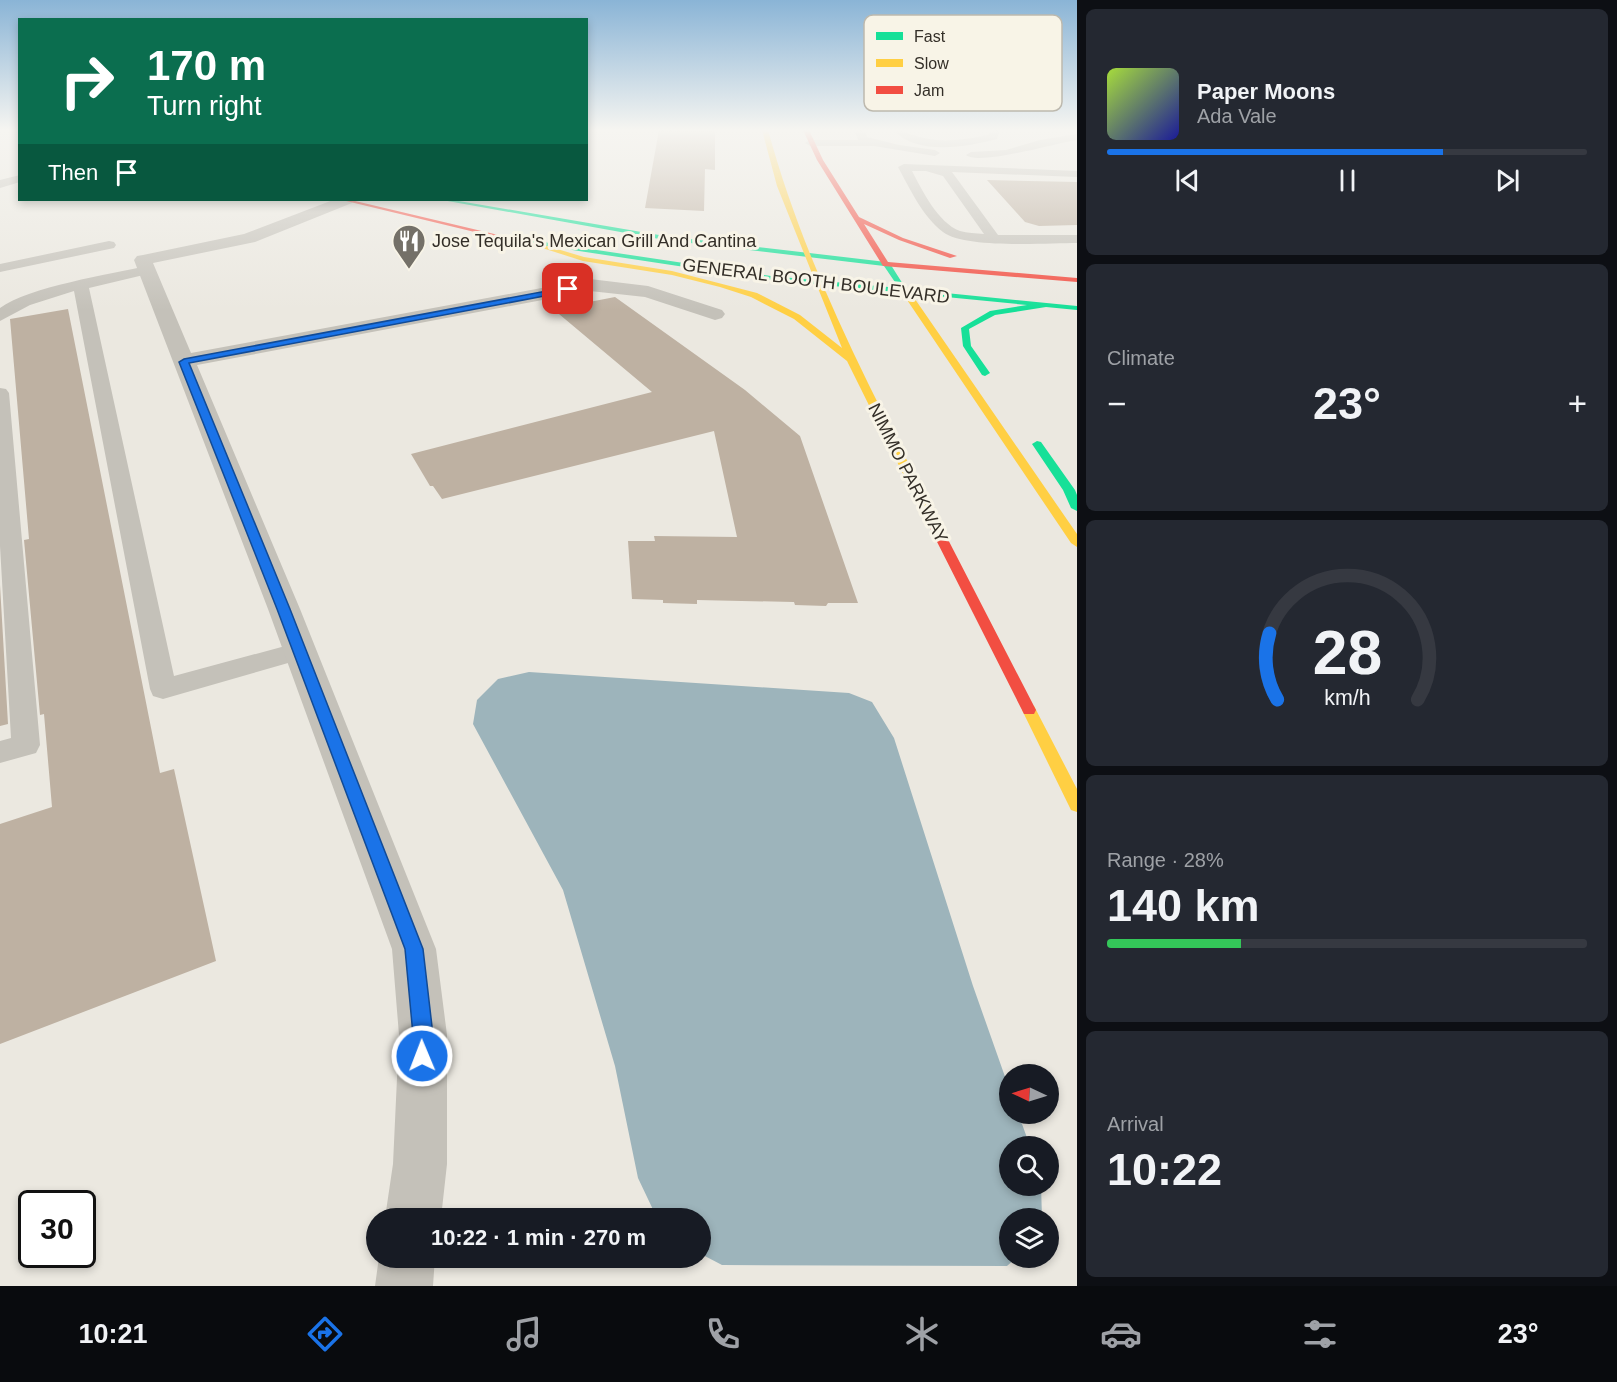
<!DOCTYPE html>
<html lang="en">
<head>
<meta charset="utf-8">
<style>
  :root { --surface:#171b24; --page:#242831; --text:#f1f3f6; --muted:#9ea1a6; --line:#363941; --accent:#1a73e8 }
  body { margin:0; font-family:Arial,sans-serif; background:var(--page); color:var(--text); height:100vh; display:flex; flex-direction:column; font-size:22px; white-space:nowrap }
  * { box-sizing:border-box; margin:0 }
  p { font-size:20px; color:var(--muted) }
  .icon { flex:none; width:33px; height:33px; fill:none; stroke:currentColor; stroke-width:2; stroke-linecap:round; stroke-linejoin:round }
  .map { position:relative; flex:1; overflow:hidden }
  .side { display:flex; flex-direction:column; gap:9px; padding:9px; background:#0d0f14; width:540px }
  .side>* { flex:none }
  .hud { position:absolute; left:18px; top:18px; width:570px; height:183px; border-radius:0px; box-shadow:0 3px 9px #0003; background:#0b6e4f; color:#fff; overflow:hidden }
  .needle { width:39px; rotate:274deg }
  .buttons { position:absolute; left:999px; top:1064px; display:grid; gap:12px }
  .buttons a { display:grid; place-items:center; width:60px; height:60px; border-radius:50%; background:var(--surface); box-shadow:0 3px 9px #0003; font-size:30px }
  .speed { position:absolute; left:18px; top:1190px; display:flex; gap:12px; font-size:30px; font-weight:700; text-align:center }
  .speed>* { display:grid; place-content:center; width:78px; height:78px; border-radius:50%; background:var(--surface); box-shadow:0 3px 9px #0003; line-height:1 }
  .speed .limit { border:3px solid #111; border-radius:9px; background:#fff; color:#111 }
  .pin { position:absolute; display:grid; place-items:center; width:51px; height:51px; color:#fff; margin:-26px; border-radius:12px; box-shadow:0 3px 9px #0006 }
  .me { position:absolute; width:66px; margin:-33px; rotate:359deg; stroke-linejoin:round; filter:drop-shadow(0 0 4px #0008) }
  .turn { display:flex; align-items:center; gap:21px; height:126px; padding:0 30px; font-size:27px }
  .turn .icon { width:78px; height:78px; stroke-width:2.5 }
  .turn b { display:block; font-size:42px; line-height:51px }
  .then { display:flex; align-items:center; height:57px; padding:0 30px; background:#0003; gap:12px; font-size:22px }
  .big { font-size:45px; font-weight:600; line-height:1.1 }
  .side .widget { flex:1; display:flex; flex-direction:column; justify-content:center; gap:9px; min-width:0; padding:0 21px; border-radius:9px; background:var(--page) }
  .side .dial { align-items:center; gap:0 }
  .dial svg { height:156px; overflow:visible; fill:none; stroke:var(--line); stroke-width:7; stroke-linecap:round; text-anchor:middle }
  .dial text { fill:var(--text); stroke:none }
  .song { display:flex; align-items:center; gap:18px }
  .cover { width:72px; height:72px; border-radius:9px; background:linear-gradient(135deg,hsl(80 70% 55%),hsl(240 70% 35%)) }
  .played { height:6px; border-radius:3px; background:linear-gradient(90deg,var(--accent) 70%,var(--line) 70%) }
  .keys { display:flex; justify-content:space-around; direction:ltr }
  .heat { display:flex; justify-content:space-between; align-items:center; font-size:33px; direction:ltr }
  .charge { height:9px; border-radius:4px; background:linear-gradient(90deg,#34c759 28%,var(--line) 0) }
  .trip { position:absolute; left:366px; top:1208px; width:345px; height:60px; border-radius:30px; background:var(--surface); box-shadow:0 3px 9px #0003; font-weight:600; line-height:60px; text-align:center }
  .menu { display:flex; height:96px; justify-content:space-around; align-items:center; background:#090b0e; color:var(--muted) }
  .menu .icon { width:42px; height:42px }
  .menu .on { color:var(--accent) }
  .menu b { font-size:27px; color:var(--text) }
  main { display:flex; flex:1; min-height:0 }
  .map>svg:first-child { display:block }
  .water { fill:#9db4bb }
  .building { fill:#beb1a2 }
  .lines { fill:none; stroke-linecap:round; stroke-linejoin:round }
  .lane { fill:#c4c1b9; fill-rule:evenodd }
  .street { fill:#c4c1b9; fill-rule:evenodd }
  .fast { fill:#16e098; fill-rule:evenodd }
  .slow { fill:#ffcf43; fill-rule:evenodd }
  .jam { fill:#f24e42; fill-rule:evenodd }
  .route { fill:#1a73e8; stroke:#114b97; stroke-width:1.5 }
  .labels { text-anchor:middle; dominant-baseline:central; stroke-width:6; stroke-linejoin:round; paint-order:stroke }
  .far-poi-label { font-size:18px; fill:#342f28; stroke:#f8f4e7; text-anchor:start }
  .far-street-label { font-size:18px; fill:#342f28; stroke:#f8f4e7 }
  .key { fill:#f8f4e7; stroke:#bdb9ae; stroke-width:1.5 }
  .key-label { font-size:16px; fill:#342f28 }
</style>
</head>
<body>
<main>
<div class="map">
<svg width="1077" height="1286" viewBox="0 0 1077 1286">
  <rect width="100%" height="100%" fill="#ebe8e0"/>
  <path class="water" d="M529,672l320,21 23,9 22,36 79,248 36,102 1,25h8l12,33h-20v39h31l1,33h-32v39h7l-10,9 -285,-1 -21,-11 -1,-36h-43l-19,-40 -23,-112 -52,-176 -90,-166 4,-24 21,-21z"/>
  <path class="building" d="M659,130l56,1v39l-10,-1 -1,42 -59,-3z
    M987,180l90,2v43l-38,1 -14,-4z
    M615,297l130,93 55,46 58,167h-30l-2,3 -31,-1 -1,-3 -97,-2v4l-34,-1v-3l-31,-1 -4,-58h27l-1,-5 83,1 -23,-106 -272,68 -9,-13h-3l-19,-32 241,-62 -99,-83z
    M68,309l92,464 14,-4 42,192 -216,83v-220l52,-17 -8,-93 -4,1 -16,-175 5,-1 -19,-220z
    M0,585l8,139 -8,2z"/>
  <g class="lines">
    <path class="lane" d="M854,130h10l3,7 32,8 36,5 5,3 -5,3 -61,-10h-64l-5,-3 5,-3h48z
      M893,130c11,0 17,5 27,7 20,6 43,3 63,-1l5,-1 2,-5h10l-3,9c-31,8 -79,17 -104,-9z
      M1077,134v6c-21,3 -98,26 -111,15l5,-3 35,-2 34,-10z
      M904,164l173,7v6l-125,-5 46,63h79v8c-30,0 -112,6 -134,-11 -20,-15 -33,-43 -45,-65zM912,171h14l17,5 41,58c-8,-1 -17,-1 -24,-3 -22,-8 -38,-41 -48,-60z
      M20,175v7l-20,6v-8z
      M109,241l5,1 2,3 -2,3 -114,24v-8z
      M147,266l5,1 2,3 -2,3 -63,15 85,388 126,-34 9,3 4,6 -4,6 -146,42 -10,-3 -3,-7 -76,-398 -44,14 -30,16v-13c28,-21 111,-34 147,-42z
      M0,388l6,1 3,4 31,352 -4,8 -36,10v-22l11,-3 -11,-192z"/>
    <path class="street" d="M333,200h21l-2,3 -97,39 -102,21 38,90 399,-74 58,7 74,24 3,4 -3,4 -7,2 -70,-23 -55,-6 -393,74 103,244 136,340 11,86v129l-6,54h-56l8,-54 6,-129 -7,-86 -124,-340 -134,-349 3,-4 6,-1 101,-21z
      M379,1257h56l-2,29h-58z"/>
    <path class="fast" d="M442,200h11l212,36 221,26h3l17,27 171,17v4l-31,-3 -51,8 -26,14 2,17 19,27 -5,3 -3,-1 -19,-29 -2,-18 29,-17 37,-6 -256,-25 -245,-37 -4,-2 1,-2 248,37 128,12 -15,-22 -219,-26z
      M1037,441l4,1 34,48 2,5v16l-6,-3 -8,-18 -31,-46z"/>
    <path class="slow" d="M762,130h6c38,139 106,267 172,394l-2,2h-8l-2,-2 -81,-163 -53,-42 -43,-22 -31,-10 -48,-12 -89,-14 -50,-16 4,-2 47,14 88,14 85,22 43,22 42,33 -65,-162z
      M900,286h6l171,248v13l-6,-4 -172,-255z
      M1029,705l5,1 43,83v23l-6,-2 -49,-100 2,-4z"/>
    <path class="jam" d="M803,130h6l14,30 36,57 44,21 54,18 -7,2 -51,-18 -35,-16 24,38 189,16v4l-194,-16 -66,-106z
      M342,200h9l190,45 -4,2z
      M934,521l6,3 96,186 -2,4h-10l-2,-4 -94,-186z"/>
  </g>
  <linearGradient id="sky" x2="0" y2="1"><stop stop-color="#8ab4d6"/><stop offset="0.42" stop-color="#f6f5f1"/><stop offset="1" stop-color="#f6f5f1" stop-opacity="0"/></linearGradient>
  <rect width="1077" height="310" fill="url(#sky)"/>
  <path class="route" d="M568,287l3,1v3l-382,72 101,246 133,340 10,86 -1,21 -3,7 -7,3 -7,-3 -3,-7 1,-21 -8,-86 -128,-340 -98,-247 5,-3z"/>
  <defs>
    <g id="restaurant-pin" transform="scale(1.725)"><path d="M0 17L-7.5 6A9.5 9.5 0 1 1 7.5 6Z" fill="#747068" stroke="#f8f4e7"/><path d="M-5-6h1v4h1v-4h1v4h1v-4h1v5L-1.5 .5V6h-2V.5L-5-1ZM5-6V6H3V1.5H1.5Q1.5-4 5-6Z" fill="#fff"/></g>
  </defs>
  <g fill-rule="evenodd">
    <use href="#restaurant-pin" x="409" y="241"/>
  </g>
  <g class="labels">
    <g class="far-poi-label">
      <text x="432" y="241">Jose Tequila's Mexican Grill And Cantina</text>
    </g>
    <g class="far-street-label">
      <text transform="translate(816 281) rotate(7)">GENERAL BOOTH BOULEVARD</text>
      <text transform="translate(908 473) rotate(63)">NIMMO PARKWAY</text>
    </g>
  </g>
  <rect x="864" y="15" width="198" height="96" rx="9" class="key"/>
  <rect x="876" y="32" width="27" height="8" fill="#16e098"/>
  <rect x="876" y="59" width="27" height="8" fill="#ffcf43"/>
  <rect x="876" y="86" width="27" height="8" fill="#f24e42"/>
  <g class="key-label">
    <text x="914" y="42">Fast</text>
    <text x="914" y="69">Slow</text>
    <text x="914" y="96">Jam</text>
  </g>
</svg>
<div class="buttons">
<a><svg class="needle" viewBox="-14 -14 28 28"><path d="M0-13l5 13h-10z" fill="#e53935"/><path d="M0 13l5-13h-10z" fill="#9ea1a6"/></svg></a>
<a><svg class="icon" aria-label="search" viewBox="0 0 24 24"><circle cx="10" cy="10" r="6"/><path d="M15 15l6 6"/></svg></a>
<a><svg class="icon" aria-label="layers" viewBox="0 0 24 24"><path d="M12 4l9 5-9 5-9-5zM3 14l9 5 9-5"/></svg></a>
</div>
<div class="speed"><div class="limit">30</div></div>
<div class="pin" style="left:568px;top:289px;background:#d93025"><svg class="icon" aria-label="arrive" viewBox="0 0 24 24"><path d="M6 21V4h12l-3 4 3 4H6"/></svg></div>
<svg class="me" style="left:422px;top:1056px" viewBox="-20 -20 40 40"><circle r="17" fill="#1a73e8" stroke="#fff" stroke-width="3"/><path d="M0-11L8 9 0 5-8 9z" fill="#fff"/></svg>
<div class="trip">10:22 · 1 min · 270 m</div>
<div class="hud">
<div class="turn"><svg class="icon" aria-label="right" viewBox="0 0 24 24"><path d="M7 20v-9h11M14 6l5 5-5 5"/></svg><div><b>170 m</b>Turn right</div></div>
<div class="then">Then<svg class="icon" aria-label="arrive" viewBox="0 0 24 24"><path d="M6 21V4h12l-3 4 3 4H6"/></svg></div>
</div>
</div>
<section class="side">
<div class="widget">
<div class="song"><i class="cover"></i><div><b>Paper Moons</b><p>Ada Vale</p></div></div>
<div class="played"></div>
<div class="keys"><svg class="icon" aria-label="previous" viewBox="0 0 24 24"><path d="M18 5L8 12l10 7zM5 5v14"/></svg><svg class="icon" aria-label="pause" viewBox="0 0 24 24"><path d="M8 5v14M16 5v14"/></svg><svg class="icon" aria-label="next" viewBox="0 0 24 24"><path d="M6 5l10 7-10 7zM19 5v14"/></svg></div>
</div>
<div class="widget"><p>Climate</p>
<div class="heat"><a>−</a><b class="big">23°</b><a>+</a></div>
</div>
<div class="widget dial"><svg viewBox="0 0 100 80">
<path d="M14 69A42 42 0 1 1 86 69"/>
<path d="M14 69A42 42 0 0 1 10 35" stroke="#1a73e8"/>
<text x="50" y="56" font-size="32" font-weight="700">28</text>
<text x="50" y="72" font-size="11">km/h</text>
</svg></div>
<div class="widget"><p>Range · 28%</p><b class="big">140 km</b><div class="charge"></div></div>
<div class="widget"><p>Arrival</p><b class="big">10:22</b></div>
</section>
</main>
<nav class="menu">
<b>10:21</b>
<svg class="icon on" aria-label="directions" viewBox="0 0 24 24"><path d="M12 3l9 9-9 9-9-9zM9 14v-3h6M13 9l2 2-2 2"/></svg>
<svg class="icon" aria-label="music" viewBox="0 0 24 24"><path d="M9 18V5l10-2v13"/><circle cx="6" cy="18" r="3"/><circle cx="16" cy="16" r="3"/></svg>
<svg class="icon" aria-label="phone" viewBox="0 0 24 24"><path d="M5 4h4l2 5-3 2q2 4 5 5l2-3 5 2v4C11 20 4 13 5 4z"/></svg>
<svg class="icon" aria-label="climate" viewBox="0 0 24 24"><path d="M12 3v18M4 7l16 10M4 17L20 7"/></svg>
<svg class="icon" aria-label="car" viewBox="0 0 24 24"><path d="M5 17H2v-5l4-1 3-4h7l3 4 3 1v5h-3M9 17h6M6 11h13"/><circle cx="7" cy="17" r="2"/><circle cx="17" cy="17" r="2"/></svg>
<svg class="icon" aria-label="filters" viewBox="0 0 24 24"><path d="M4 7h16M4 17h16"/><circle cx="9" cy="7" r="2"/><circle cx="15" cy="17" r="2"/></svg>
<b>23°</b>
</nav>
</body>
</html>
